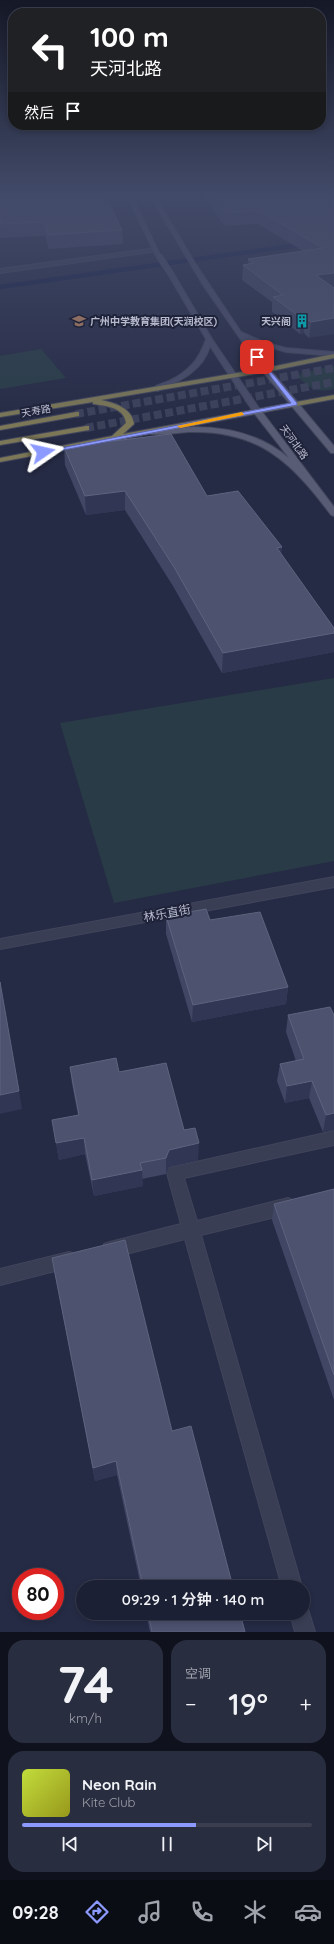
<!DOCTYPE html>
<html lang="zh">
<head>
<meta charset="utf-8">
<style>
  :root { --surface:#1c2034; --page:#292d40; --text:#f1f3f6; --muted:#a0a3ac; --line:#3a3e4f; --accent:#8c9aff }
  body { margin:0; font-family:Quicksand,"Noto Sans SC",sans-serif; background:var(--page); color:var(--text); height:100vh; display:flex; flex-direction:column; font-size:15px; white-space:nowrap }
  * { box-sizing:border-box; margin:0 }
  p { font-size:13px; color:var(--muted) }
  .icon { flex:none; width:22px; height:22px; fill:none; stroke:currentColor; stroke-width:2; stroke-linecap:round; stroke-linejoin:round }
  .map { position:relative; height:1632px; overflow:hidden }
  .drawer { display:flex; flex-direction:column; gap:8px; padding:8px; background:#0f121d; flex:1 }
  .drawer>* { flex:none }
  .hud { position:absolute; left:8px; top:8px; width:318px; height:122px; border-radius:16px; box-shadow:0 2px 6px #0003,0 0 0 1px var(--line); background:#202124; color:#fff; overflow:hidden }
  .speed { position:absolute; left:12px; top:1568px; display:flex; gap:8px; font-size:20px; font-weight:700; text-align:center }
  .speed>* { display:grid; place-content:center; width:52px; height:52px; border-radius:50%; background:var(--surface); box-shadow:0 2px 6px #0003,0 0 0 1px var(--line); line-height:1 }
  .speed .limit { border:6px solid #d22; background:#fff; color:#111 }
  .pin { position:absolute; display:grid; place-items:center; width:34px; height:34px; color:#fff; margin:-17px; border-radius:8px; box-shadow:0 2px 6px #0006 }
  .me { position:absolute; width:44px; margin:-22px; rotate:79deg; stroke-linejoin:round; filter:drop-shadow(0 0 3px #0008) }
  .turn { display:flex; align-items:center; gap:14px; height:84px; padding:0 16px; font-size:18px }
  .turn .icon { width:52px; height:52px; stroke-width:2.5 }
  .turn b { display:block; font-size:28px; line-height:34px }
  .then { display:flex; align-items:center; height:38px; padding:0 16px; background:#0003; gap:8px; font-size:15px }
  .big { font-size:30px; font-weight:600; line-height:1.1 }
  .drawer .widget { flex:1; display:flex; flex-direction:column; justify-content:center; gap:6px; min-width:0; padding:0 14px; border-radius:16px; background:var(--page) }
  .drawer .dial { align-items:center; gap:0 }
  .dial b { font-size:52px; line-height:1 }
  .song { display:flex; align-items:center; gap:12px }
  .cover { width:48px; height:48px; border-radius:6px; background:linear-gradient(135deg,hsl(70 70% 55%),hsl(60 70% 35%)) }
  .played { height:4px; border-radius:2px; background:linear-gradient(90deg,var(--accent) 60%,var(--line) 60%) }
  .keys { display:flex; justify-content:space-around; direction:ltr }
  .heat { display:flex; justify-content:space-between; align-items:center; font-size:22px; direction:ltr }
  .drawer .tiles { flex:1; display:grid; gap:8px; grid-template-columns:1fr 1fr }
  .widget:last-child { grid-column:span 2 }
  .trip { position:absolute; left:76px; top:1580px; width:234px; height:40px; border-radius:20px; background:var(--surface); box-shadow:0 2px 6px #0003,0 0 0 1px var(--line); font-weight:600; line-height:40px; text-align:center }
  .dock { display:flex; height:64px; justify-content:space-around; align-items:center; background:#0b0d15; color:var(--muted) }
  .dock .icon { width:28px; height:28px }
  .dock .selected { color:var(--accent) }
  .dock b { font-size:18px; color:var(--text) }
  .map>svg:first-child { display:block }
  .green { fill:#283b46 }
  .lines { fill:none; stroke-linecap:round; stroke-linejoin:round }
  .stream { stroke:#171e45; stroke-width:4.5 }
  .highway-tunnel { stroke:#3c415a; stroke-width:8; stroke-dasharray:8 3.5; stroke-linecap:butt }
  .street-casing { stroke:#41455b; stroke-width:2 }
  .secondary-casing { stroke:#41455b; stroke-width:2 }
  .primary-casing { stroke:#41455b; stroke-width:2 }
  .highway-casing { stroke:#42465c; stroke-width:2 }
  .street { fill:#3a3e55; fill-rule:evenodd }
  .secondary { fill:#484c68; fill-rule:evenodd }
  .primary { fill:#585d75; fill-rule:evenodd }
  .highway { fill:#7b7757; fill-rule:evenodd }
  .secondary-bridge-casing { stroke:#41455b; stroke-width:7; stroke-linecap:butt }
  .secondary-bridge { stroke:#484c68; stroke-width:6 }
  .wall { fill:#404664 }
  .shaded-wall { fill:#303653 }
  .building { fill:#4d526f; stroke:#5e637e }
  .route { fill:#8c9aff; stroke:#5b64a6 }
  .slow { fill:#f59e0b }
  .labels { text-anchor:middle; dominant-baseline:central; stroke-width:4; stroke-linejoin:round; paint-order:stroke }
  .far-poi-label { font-size:10px; font-weight:bold; fill:#b8bbce; stroke:#1f233a; text-anchor:start }
  .far-street-label { font-size:10px; fill:#b8bbce; stroke:#1f233a }
  .street-label { font-size:12px; fill:#b8bbce; stroke:#1f233a }
</style>
</head>
<body>
<div class="map">
<svg width="334" height="1632" viewBox="0 0 334 1632">
  <rect width="100%" height="100%" fill="#262b45"/>
  <path class="green" d="M41,349l25,29 -66,11v-33z
    M334,366v23c-19,4 -22,0 -36,-12l3,-4z
    M334,678v183l-220,42 -54,-180z"/>
  <g class="lines">
    <path class="stream" d="M0,287l305,-43"/>
    <path class="highway-tunnel" d="M76,414l258,-46
      M86,428l248,-46"/>
    <g class="street-casing">
      <path id="street" d="M156,248l2,3 -158,22v-4z
        M334,877v10l-334,62v-10z
        M334,1131v14l-150,33 13,43 91,-23 6,3 2,5 -2,5 -6,3 -87,21 101,352h-20l-97,-348 -75,19 -6,-2 -2,-6 2,-6 6,-2 71,-18 -14,-51 2,-5z
        M69,1252l6,2 2,6 -2,6 -75,19v-16z
        M303,1604l4,2 8,26h-20l-5,-19h13z"/>
    </g>
    <g class="secondary-casing">
      <path id="secondary" d="M127,196h5l29,61 -5,-1z
        M150,196h5l40,67 46,69 23,10 22,6 48,4v4l-48,-4 -39,-12 23,30 -7,2 -60,-87z
        M171,272l3,2 38,65 49,72 -1,2h-6l-44,-67c-7,25 -30,35 -52,45l-7,-2c5,-4 12,-6 18,-8 19,-9 30,-21 37,-42l-38,-65z"/>
    </g>
    <g class="primary-casing">
      <path id="primary" d="M263,368h6l65,78v7h-3l-68,-81z
        M254,409h6l74,98v9l-3,-1c-39,-52 -72,-85 -141,-83 -8,0 -37,5 -42,1 5,-5 17,-4 24,-5 42,-4 84,2 117,30l-35,-45z"/>
    </g>
    <g class="highway-casing">
      <path id="highway" d="M334,354v4l-68,14 -165,28c14,3 31,8 33,24l-11,10 211,-39v4l-334,63v-4l112,-22 14,-13c-2,-16 -20,-17 -33,-19v-2l-93,15v-4l266,-45z
        M76,412h3v4l-79,14v-4z
        M86,426h3v4l-89,15v-4z"/>
    </g>
    <use href="#street" class="street"/>
    <use href="#secondary" class="secondary"/>
    <use href="#primary" class="primary"/>
    <use href="#highway" class="highway"/>
    <g class="secondary-bridge-casing">
      <path id="secondary-bridge" d="M159,256l12,18"/>
    </g>
    <use href="#secondary-bridge" class="secondary-bridge"/>
  </g>
  <path class="wall" d="M0,196l122,34 1,14 -74,5 -4,-13 -45,2z
    M203,196h131v91h-1l-24,51 -5,-5 -4,1 -28,-22v-10l-30,-22 1,-15 5,-1v-5l55,-8 -45,-27 -34,2z
    M64,447l143,49 75,51 -1,7 53,74v24l-112,21 -49,-87 -48,-76 -39,5 -21,-50z
    M166,916l44,4 78,67 -2,17 -94,18 -26,-88z
    M288,1015h46v115l-11,2 -14,-34 -24,5 -8,-22 3,-17 16,-3 -10,-29z
    M70,1067l49,5 65,58 14,30 -29,7 -3,7 -24,5 1,7 -49,10 -9,-42 -26,6 -7,-40 26,-5 -6,-31z
    M334,1189v211l-62,-180 2,-16z
    M52,1258l120,173 61,156h-92l-24,-112 -22,6 -40,-206z
    M146,1613h94l5,19h-95z"/>
  <path class="shaded-wall" d="M334,273v14l-19,3 1,-15z
    M301,318h4l-1,15 -4,1z
    M334,318v16l-25,4 2,-16z
    M125,491v19l-39,5 -1,-19z
    M282,547l-2,19 -3,-18z
    M334,633v19l-112,21 1,-20z
    M288,987l-2,17 -94,18 1,-17z
    M312,1081l-3,17 -24,5 2,-17z
    M19,1091l3,18 -22,5v-19z
    M334,1113v17l-11,2 3,-17z
    M84,1138l1,16 -26,6 -3,-17z
    M199,1143l-1,17 -29,7 -3,7v-16l3,-8z
    M142,1170l1,16 -49,10 -2,-16z
    M116,1461l1,14 -22,6 -2,-13z"/>
  <path class="building" d="M0,196h106l16,34 -74,5 -4,-13 -44,2z
    M213,196h121v77l-18,2 18,13v30l-23,4 -6,-4h-4l-28,-21 10,-2 -40,-30 11,-2 -6,-4 75,-11 -64,-37 -35,2z
    M171,434l36,62 31,-5 44,56 -5,1 57,80v5l-111,20 -49,-86 -49,-76 -40,5 -21,-49z
    M206,909l4,11 50,-8 28,75 -95,18 -27,-89z
    M0,982l19,109 -19,4z
    M330,1007l4,8v98l-8,2 -14,-34 -25,5 -7,-22 24,-5 -16,-44z
    M116,1058l3,14 47,-9 18,67 11,-2 4,15 -30,7 -3,8 -26,5 2,7 -50,10 -8,-42 -28,5 -4,-23 27,-5 -9,-48z
    M334,1189v186l-60,-171z
    M125,1240l47,191 19,-5 42,161h-90l-27,-126 -23,7 -41,-210z
    M148,1613h92l5,19h-93z"/>
  <linearGradient id="sky" x2="0" y2="1"><stop stop-color="#151826"/><stop offset="0.46" stop-color="#414a68"/><stop offset="1" stop-color="#414a68" stop-opacity="0"/></linearGradient>
  <rect width="334" height="424" fill="url(#sky)"/>
  <path class="route" d="M255,356h3l39,47v2l-254,49 -3,-2 251,-49z"/>
  <path class="slow" d="M242,412l2,3 -64,13 -3,-2z"/>
  <defs>
    <g id="school-bare" transform="scale(1.08)"><path d="M0-5L7-2L0 1L-7-2ZM-4 1L0 2.5L4 1V4Q0 6-4 4Z" fill="#8d6e63" stroke="#1f233a" stroke-width="2.5" paint-order="stroke"/></g>
    <g id="building-bare" transform="scale(1.08)"><path d="M-4-6H4V6H1V3H-1V6H-4ZM-2.5-4.3h1.7v1.8h-1.7ZM.8-4.3h1.7v1.8H.8ZM-2.5-1h1.7V.8h-1.7ZM.8-1h1.7V.8H.8Z" fill="#0f9aa8" stroke="#1f233a" stroke-width="2.5" paint-order="stroke"/></g>
  </defs>
  <g fill-rule="evenodd">
    <use href="#school-bare" x="79" y="321"/>
    <use href="#building-bare" x="302" y="321"/>
  </g>
  <g class="labels">
    <g class="far-poi-label">
      <text x="90" y="321">广州中学教育集团(天润校区)</text>
      <text x="291" y="321" text-anchor="end">天兴阁</text>
    </g>
    <g class="far-street-label">
      <text transform="translate(36 411) rotate(-10)">天寿路</text>
      <text transform="translate(294 442) rotate(54)">天河北路</text>
    </g>
    <g class="street-label">
      <text transform="translate(167 913) rotate(-10)">林乐直街</text>
    </g>
  </g>
</svg>
<div class="speed"><div class="limit">80</div></div>
<div class="pin" style="left:257px;top:357px;background:#d93025"><svg class="icon" aria-label="arrive" viewBox="0 0 24 24"><path d="M6 21V4h12l-3 4 3 4H6"/></svg></div>
<svg class="me" style="left:43px;top:452px" viewBox="-20 -20 40 40"><path d="M0-17L14 15 0 8-14 15z" fill="#8c9aff" stroke="#fff" stroke-width="4"/></svg>
<div class="trip">09:29 · 1 分钟 · 140 m</div>
<div class="hud">
<div class="turn"><svg class="icon" aria-label="left" viewBox="0 0 24 24"><path d="M17 20v-9H6M10 6l-5 5 5 5"/></svg><div><b>100 m</b>天河北路</div></div>
<div class="then">然后<svg class="icon" aria-label="arrive" viewBox="0 0 24 24"><path d="M6 21V4h12l-3 4 3 4H6"/></svg></div>
</div>
</div>
<section class="drawer">
<div class="tiles">
<div class="widget dial"><b>74</b><p>km/h</p></div>
<div class="widget"><p>空调</p>
<div class="heat"><a>−</a><b class="big">19°</b><a>+</a></div>
</div>
<div class="widget">
<div class="song"><i class="cover"></i><div><b>Neon Rain</b><p>Kite Club</p></div></div>
<div class="played"></div>
<div class="keys"><svg class="icon" aria-label="previous" viewBox="0 0 24 24"><path d="M18 5L8 12l10 7zM5 5v14"/></svg><svg class="icon" aria-label="pause" viewBox="0 0 24 24"><path d="M8 5v14M16 5v14"/></svg><svg class="icon" aria-label="next" viewBox="0 0 24 24"><path d="M6 5l10 7-10 7zM19 5v14"/></svg></div>
</div>
</div>
</section>
<nav class="dock">
<b>09:28</b>
<svg class="icon selected" aria-label="directions" viewBox="0 0 24 24"><path d="M12 3l9 9-9 9-9-9zM9 14v-3h6M13 9l2 2-2 2"/></svg>
<svg class="icon" aria-label="music" viewBox="0 0 24 24"><path d="M9 18V5l10-2v13"/><circle cx="6" cy="18" r="3"/><circle cx="16" cy="16" r="3"/></svg>
<svg class="icon" aria-label="phone" viewBox="0 0 24 24"><path d="M5 4h4l2 5-3 2q2 4 5 5l2-3 5 2v4C11 20 4 13 5 4z"/></svg>
<svg class="icon" aria-label="climate" viewBox="0 0 24 24"><path d="M12 3v18M4 7l16 10M4 17L20 7"/></svg>
<svg class="icon" aria-label="car" viewBox="0 0 24 24"><path d="M5 17H2v-5l4-1 3-4h7l3 4 3 1v5h-3M9 17h6M6 11h13"/><circle cx="7" cy="17" r="2"/><circle cx="17" cy="17" r="2"/></svg>
</nav>
</body>
</html>
